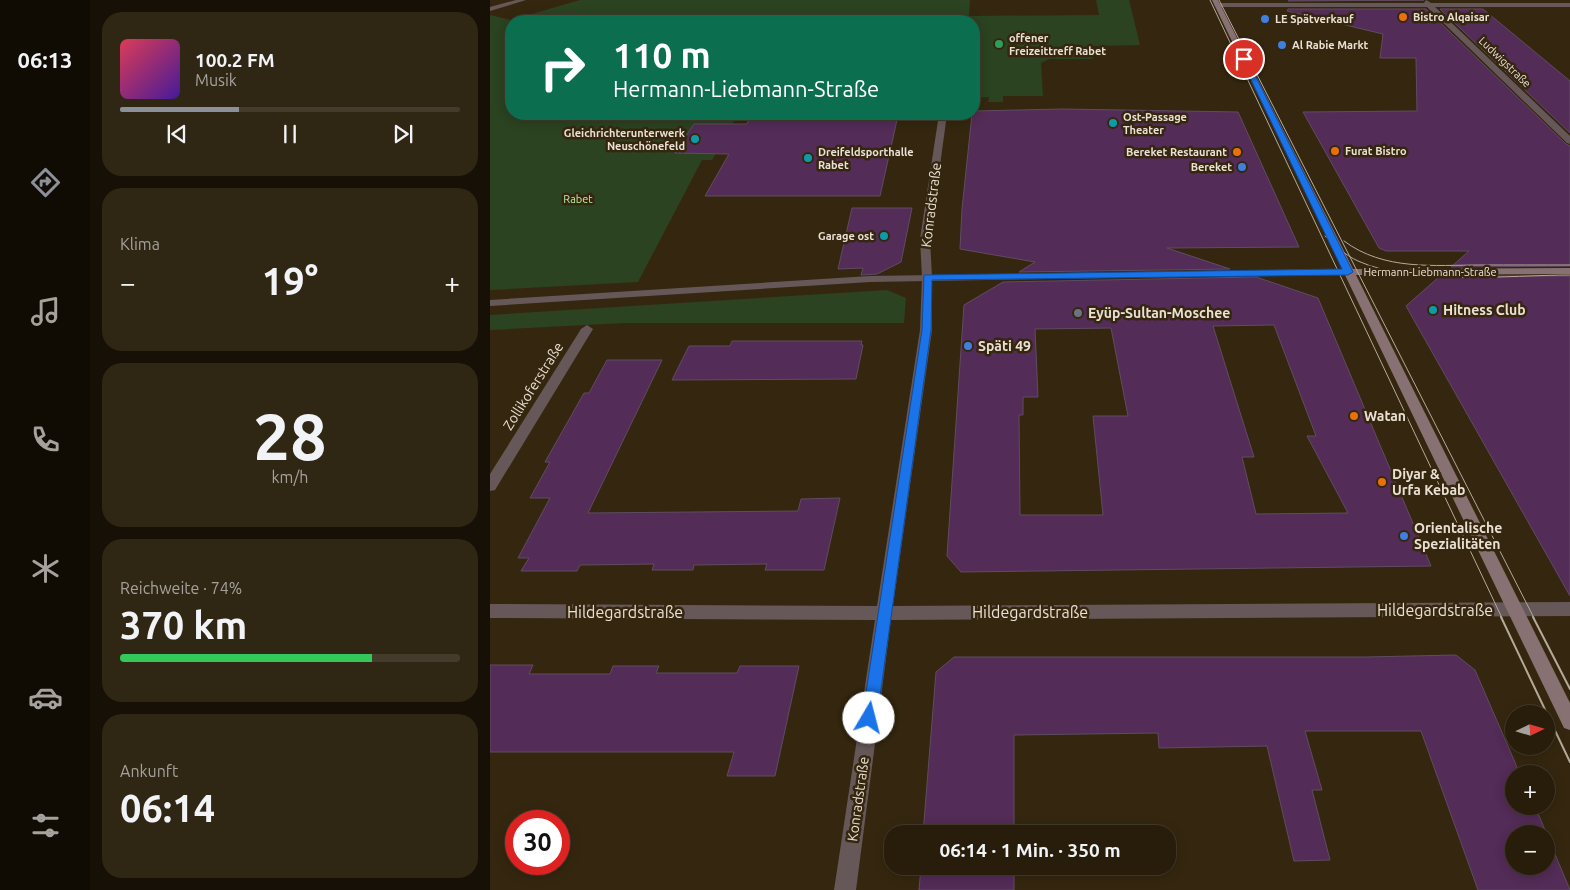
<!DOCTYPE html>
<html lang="de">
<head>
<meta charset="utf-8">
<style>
  :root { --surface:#281d0b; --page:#302614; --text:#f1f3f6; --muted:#a5a29d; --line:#443b2c; --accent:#8c9099 }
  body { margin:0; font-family:Ubuntu,sans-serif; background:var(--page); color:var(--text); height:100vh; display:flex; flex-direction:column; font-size:19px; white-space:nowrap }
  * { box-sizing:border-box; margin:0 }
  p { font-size:16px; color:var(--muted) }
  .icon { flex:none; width:28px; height:28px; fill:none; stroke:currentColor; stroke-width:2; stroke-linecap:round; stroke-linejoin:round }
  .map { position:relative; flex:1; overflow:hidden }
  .drawer { display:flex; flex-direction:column; gap:12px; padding:12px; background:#161006; width:400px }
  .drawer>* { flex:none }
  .hud { position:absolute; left:15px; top:15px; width:475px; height:105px; border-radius:20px; box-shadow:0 2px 12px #0003,0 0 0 1px var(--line); background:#0b6e4f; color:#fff; overflow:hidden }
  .needle { width:32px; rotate:85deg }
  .tools { position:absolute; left:1015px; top:705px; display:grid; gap:10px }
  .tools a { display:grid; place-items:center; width:50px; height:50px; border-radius:50%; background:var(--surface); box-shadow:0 2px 12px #0003,0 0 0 1px var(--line); font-size:25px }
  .speed { position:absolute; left:15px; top:810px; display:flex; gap:10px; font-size:25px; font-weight:700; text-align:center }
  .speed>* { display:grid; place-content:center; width:65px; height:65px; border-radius:50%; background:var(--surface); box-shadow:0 2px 12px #0003,0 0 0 1px var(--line); line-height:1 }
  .speed .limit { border:8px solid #d22; background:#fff; color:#111 }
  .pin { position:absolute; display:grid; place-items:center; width:42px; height:42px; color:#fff; margin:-21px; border:2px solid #fff; border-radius:50%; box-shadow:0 1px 5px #0007 }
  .me { position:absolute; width:55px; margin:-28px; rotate:8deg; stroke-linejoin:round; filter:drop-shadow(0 0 4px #0008) }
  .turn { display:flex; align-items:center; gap:18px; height:105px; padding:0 25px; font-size:22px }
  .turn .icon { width:65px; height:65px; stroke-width:2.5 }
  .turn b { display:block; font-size:35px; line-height:42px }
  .big { font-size:38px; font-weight:700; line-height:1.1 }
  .drawer .widget { flex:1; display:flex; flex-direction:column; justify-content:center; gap:8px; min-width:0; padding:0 18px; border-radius:20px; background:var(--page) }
  .drawer .dial { align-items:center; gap:0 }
  .dial b { font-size:65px; line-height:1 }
  .song { display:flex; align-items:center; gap:15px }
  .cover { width:60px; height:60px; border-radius:8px; background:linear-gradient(135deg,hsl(350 70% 55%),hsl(260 70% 35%)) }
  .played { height:5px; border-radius:2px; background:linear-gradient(90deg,var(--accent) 35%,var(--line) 35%) }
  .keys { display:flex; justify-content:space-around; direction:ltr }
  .heat { display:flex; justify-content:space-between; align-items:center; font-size:28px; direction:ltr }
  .charge { height:8px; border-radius:4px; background:linear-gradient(90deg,#34c759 74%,var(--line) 0) }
  .trip { position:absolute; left:394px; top:825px; width:292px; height:50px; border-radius:20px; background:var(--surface); box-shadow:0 2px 12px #0003,0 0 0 1px var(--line); font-weight:700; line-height:50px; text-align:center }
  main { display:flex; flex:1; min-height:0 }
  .dock { display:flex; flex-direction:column; width:90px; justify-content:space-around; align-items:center; background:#100c04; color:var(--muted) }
  .dock .icon { width:35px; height:35px }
  .dock .active { color:var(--accent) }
  .dock b { font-size:22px; color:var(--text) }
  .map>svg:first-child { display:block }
  .green { fill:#2b4321 }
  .building { fill:#532c57; stroke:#604c61; fill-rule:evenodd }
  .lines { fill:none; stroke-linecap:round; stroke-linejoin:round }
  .minor { fill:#665858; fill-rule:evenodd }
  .tertiary { fill:#665858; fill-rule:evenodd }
  .secondary { fill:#887172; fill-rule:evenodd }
  .tram-far1 { stroke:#b5aa99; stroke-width:1 }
  .tram { stroke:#b5aa99; stroke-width:2 }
  .route { fill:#1a73e8; stroke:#114b97 }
  .food-dot { fill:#e8710a; stroke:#35270f; stroke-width:2 }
  .shop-dot { fill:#3f7fe0; stroke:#35270f; stroke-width:2 }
  .leisure-dot { fill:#2e9e5b; stroke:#35270f; stroke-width:2 }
  .culture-dot { fill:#0f9aa8; stroke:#35270f; stroke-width:2 }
  .worship-dot { fill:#6b7280; stroke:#35270f; stroke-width:2 }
  .labels { text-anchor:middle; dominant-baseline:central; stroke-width:5; stroke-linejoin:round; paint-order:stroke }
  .far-poi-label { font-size:11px; font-weight:bold; fill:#eae0d3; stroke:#35270f; text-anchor:start }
  .far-street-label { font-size:11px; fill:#eae0d3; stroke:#35270f }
  .far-park-label { font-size:11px; fill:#b8efa3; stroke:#35270f }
  .street-label { font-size:14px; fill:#eae0d3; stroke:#35270f }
  .poi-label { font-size:14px; font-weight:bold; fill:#eae0d3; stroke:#35270f; text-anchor:start }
  .near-street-label { font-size:16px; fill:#eae0d3; stroke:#35270f }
</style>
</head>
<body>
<main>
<nav class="dock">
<b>06:13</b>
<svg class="icon active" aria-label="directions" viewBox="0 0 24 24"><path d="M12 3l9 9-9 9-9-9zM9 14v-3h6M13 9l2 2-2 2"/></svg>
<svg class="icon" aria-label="music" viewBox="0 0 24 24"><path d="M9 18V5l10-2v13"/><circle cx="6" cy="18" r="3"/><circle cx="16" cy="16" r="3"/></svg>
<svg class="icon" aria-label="phone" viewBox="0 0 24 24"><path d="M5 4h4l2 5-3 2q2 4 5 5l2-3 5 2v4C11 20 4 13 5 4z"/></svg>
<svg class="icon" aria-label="climate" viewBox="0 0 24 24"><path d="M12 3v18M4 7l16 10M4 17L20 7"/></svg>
<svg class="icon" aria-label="car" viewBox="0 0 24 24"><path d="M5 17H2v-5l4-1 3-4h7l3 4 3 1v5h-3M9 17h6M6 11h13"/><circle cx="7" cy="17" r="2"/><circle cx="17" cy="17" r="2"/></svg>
<svg class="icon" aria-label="filters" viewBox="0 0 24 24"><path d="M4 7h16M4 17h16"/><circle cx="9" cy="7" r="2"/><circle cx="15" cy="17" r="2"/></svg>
</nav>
<section class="drawer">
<div class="widget">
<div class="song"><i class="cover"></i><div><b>100.2 FM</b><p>Musik</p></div></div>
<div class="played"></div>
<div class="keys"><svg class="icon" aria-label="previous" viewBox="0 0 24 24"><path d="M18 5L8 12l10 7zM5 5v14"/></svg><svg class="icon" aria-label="pause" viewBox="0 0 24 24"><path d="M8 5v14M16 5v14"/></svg><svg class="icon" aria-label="next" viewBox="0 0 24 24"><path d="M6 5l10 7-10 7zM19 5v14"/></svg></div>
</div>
<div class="widget"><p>Klima</p>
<div class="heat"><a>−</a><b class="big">19°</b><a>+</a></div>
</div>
<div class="widget dial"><b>28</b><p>km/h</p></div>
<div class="widget"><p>Reichweite · 74%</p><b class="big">370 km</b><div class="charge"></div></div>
<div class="widget"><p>Ankunft</p><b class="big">06:14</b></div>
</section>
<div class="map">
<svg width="1080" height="890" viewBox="0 0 1080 890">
  <rect width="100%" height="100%" fill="#35270f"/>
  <path class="green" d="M90,0h390l-1,16 130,-1 -3,-15h33l11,45 -49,1 2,13h-44l-8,4 2,33h-40v6h-15l1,-5 -15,1v-77h-463v93h227l-26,46h-10l-64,122 -148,8v-275l21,5z
    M397,290l19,8 -2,25h-280l-134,7v-15z"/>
  <path class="building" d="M799,0h135l-136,1z
    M798,9h138l140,135 4,2v120l-119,1 18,-16h-83l-7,-3 -76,-136 114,-1 -1,-53h-36l3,-24 -96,-23z
    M950,9h43l87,72v52z
    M573,109l175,3 61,135 -132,1 63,21 -211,3 16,-10 -75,-13 2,-40 10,-95h2v-3z
    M259,119l148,1 -17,76h-175l24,-42 -54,-1 19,-29h53z
    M362,208h60l-11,54 -24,12 -16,1 2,-7 -25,1z
    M950,276h130v320l-164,-290z
    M766,277l62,21 113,268 -470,6 -14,-16 17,-251 39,-23zM784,325l42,111h-9l41,77 -92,1 -14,-57h12l-41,-131zM621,328l17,88h-35l10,99h-83l-1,-100h4v-18h15l-3,-68z
    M242,341h130l-1,4h2l-7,34 -184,1 17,-34h41z
    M117,360h55l-74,153 210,-2 3,-12 39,-1 -16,72h-59l2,-6 -73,1 -1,5h-41l2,-6 -74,1 -3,6h-56l8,-13h-11l32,-60h-20l20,-36h-5l39,-69h5z
    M966,655l19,15 45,104h-6v32h21l35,84h-92l-57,-159h-116l17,59h-10l18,70 -36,1 -27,-115 -108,2 -1,-15 -144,2v99h-91l13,-162 18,-15h412zM1024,834h32v32h-32z
    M0,665h43l-4,9h81l3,-8h46l-3,7h81l3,-7h59l-24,110h-48l7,-24h-244z
    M431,866h93v24h-95z"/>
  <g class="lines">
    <path class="minor" d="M26,0h10l-36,11v-4z
      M936,0l5,3h139v4h-135l135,129v8l-3,-1 -140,-136h-210l-3,-2 3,-2h207z
      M449,114h8l-17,125 2,38v53l-39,276 677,-4v14l-679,4 -35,270h-22l41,-270 -385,-2v-14l387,2 43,-276 2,-53 -2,-38z
      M97,325l6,4 -98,161 -5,1v-17l91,-145z"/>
    <path class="tertiary" d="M858,269l4,1 1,2 -1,2 -482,8 -380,24v-6l380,-24z"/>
    <path class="secondary" d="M722,0h6l135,269 217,-1v6l-214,1 214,428v27l-6,-2z"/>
    <path class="tram-far1" d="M720,0l292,618
      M729,0l315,618
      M835,236c10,10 20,19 33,25 55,25 152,14 212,14
      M854,241c40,30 90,24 137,24 30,0 59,0 89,0"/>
    <path class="tram" d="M1011,617l69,145
      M1043,617l37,72"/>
  </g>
  <path class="route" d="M754,57l3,2 106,213 -5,3 -416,5 -1,50 -54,388 -2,5 -6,2 -5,-2 -2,-5 60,-388 2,-55 418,-6 -101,-210z"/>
  <g class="food-dot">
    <circle cx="913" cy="17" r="5"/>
    <circle cx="845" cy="151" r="5"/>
    <circle cx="747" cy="152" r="5"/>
    <circle cx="864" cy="416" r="5"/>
    <circle cx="892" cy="482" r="5"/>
  </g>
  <g class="shop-dot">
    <circle cx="775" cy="19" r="5"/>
    <circle cx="792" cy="45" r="5"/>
    <circle cx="752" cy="167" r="5"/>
    <circle cx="478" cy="346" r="5"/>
    <circle cx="914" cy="536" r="5"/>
  </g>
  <circle class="leisure-dot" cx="509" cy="44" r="5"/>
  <g class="culture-dot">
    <circle cx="623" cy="123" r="5"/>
    <circle cx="205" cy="139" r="5"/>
    <circle cx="318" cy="158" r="5"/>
    <circle cx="394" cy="236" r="5"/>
    <circle cx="943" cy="310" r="5"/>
  </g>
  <circle class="worship-dot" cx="588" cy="313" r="5"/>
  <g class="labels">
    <g class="far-poi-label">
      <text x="923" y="17">Bistro Alqaisar</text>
      <text x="785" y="19">LE Spätverkauf</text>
      <text x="519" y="38">offener<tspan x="519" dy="13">Freizeittreff Rabet</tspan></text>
      <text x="802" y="45">Al Rabie Markt</text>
      <text x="633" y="117">Ost-Passage<tspan x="633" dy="13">Theater</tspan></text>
      <text x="195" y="133" text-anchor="end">Gleichrichterunterwerk<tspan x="195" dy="13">Neuschönefeld</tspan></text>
      <text x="855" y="151">Furat Bistro</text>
      <text x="328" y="152">Dreifeldsporthalle<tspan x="328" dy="13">Rabet</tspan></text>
      <text x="737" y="152" text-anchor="end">Bereket Restaurant</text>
      <text x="742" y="167" text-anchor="end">Bereket</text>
      <text x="384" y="236" text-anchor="end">Garage ost</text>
    </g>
    <g class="far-street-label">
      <text transform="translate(1015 62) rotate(44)">Ludwigstraße</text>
      <text x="940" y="272">Hermann-Liebmann-Straße</text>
    </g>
    <g class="far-park-label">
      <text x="88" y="199">Rabet</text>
    </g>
    <g class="street-label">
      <text transform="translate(441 205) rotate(-83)">Konradstraße</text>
      <text transform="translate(43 386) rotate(-58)">Zollikoferstraße</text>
      <text transform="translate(368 799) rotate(-82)">Konradstraße</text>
    </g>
    <g class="poi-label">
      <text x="953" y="310">Hitness Club</text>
      <text x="598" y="313">Eyüp-Sultan-Moschee</text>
      <text x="488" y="346">Späti 49</text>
      <text x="874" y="416">Watan</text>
      <text x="902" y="474">Diyar &amp;<tspan x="902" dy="16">Urfa Kebab</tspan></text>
      <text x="924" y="528">Orientalische<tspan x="924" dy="16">Spezialitäten</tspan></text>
    </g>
    <g class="near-street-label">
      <text x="945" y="610">Hildegardstraße</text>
      <text x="135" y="612">Hildegardstraße</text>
      <text x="540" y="612">Hildegardstraße</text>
    </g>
  </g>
</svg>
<div class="tools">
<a><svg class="needle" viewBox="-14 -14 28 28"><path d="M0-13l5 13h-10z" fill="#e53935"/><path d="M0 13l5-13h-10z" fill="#a5a29d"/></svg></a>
<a>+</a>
<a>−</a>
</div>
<div class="speed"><div class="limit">30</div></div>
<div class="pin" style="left:754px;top:59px;background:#d93025"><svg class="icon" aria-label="arrive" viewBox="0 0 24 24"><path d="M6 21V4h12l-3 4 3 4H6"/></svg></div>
<svg class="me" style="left:379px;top:718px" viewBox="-20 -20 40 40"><circle r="19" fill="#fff"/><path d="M0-13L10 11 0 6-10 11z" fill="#1a73e8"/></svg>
<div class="trip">06:14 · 1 Min. · 350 m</div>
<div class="hud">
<div class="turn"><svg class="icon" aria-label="right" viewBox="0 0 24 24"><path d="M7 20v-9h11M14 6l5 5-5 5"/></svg><div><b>110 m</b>Hermann-Liebmann-Straße</div></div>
</div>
</div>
</main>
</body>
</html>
